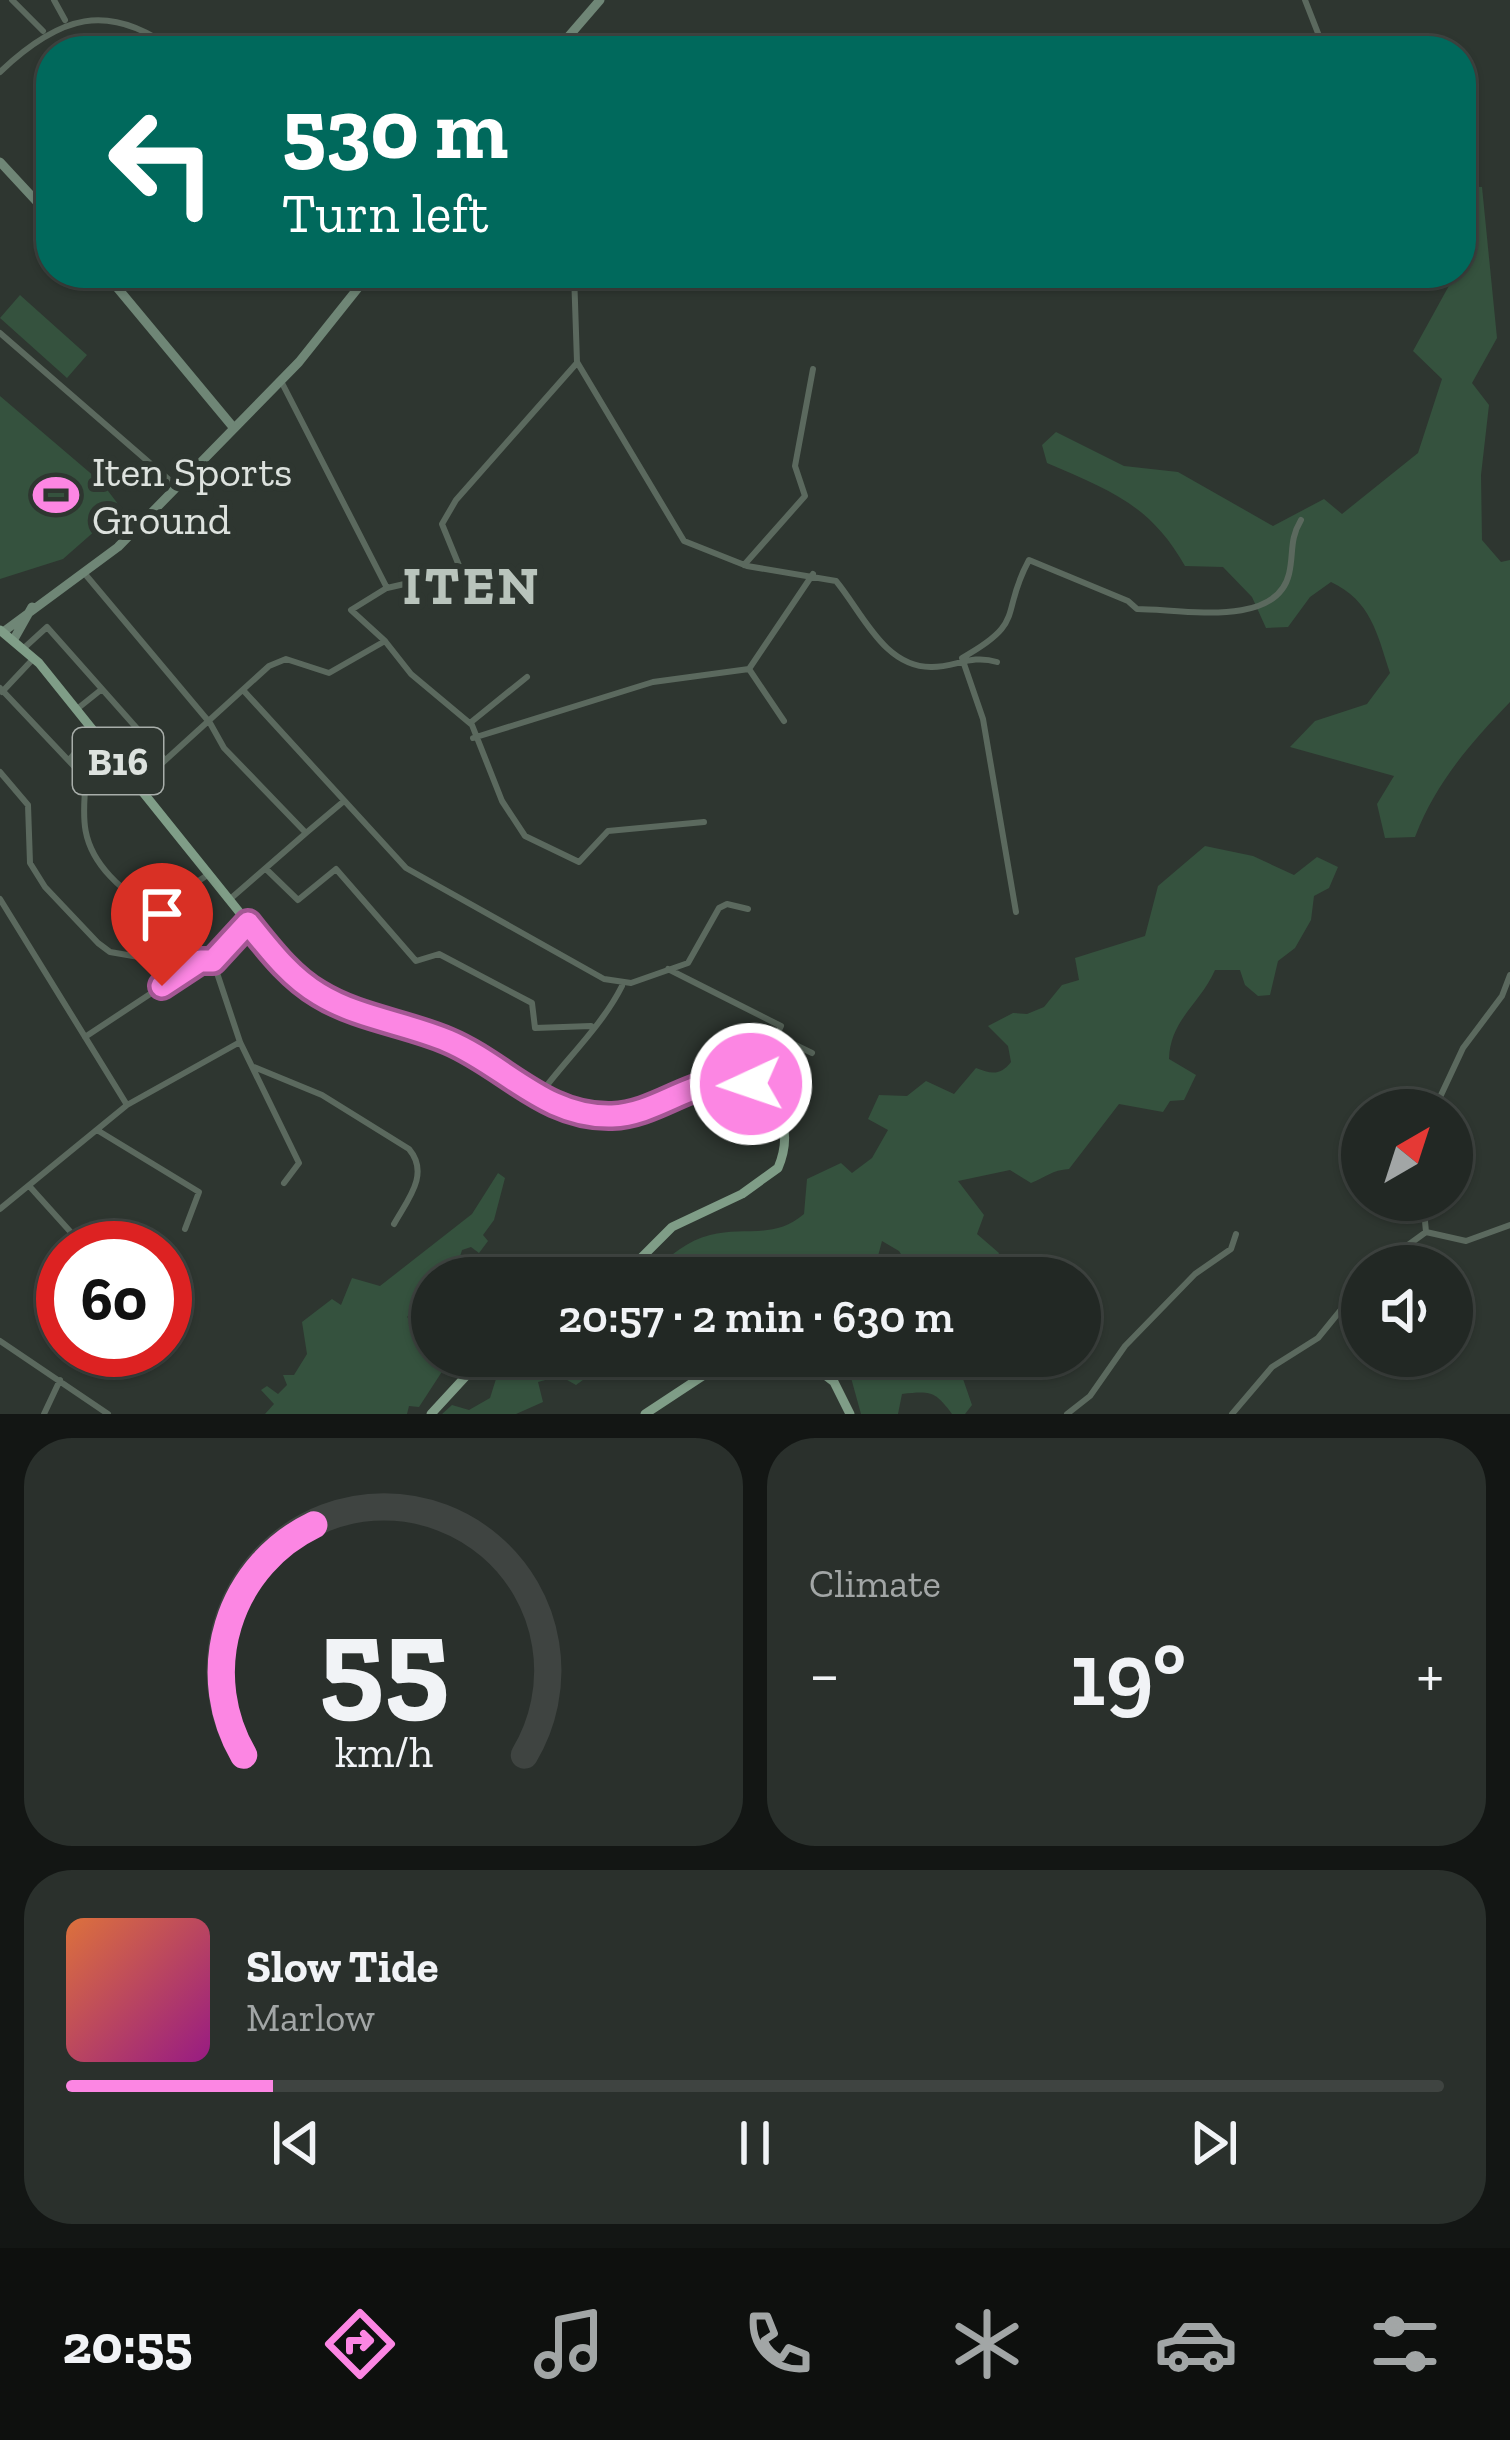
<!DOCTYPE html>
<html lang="en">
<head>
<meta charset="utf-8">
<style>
  :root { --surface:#222824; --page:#2a302c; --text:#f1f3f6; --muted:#a2a6a6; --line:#3f4441; --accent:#fc86e3 }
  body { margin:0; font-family:"Zilla Slab",serif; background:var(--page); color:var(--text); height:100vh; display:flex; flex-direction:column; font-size:45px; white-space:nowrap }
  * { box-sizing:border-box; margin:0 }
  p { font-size:39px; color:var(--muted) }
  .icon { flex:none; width:66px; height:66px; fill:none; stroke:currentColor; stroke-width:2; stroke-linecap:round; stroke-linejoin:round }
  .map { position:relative; height:1414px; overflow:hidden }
  .panel { display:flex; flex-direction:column; gap:24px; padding:24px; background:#131614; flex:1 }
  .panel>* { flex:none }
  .banner { position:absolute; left:36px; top:36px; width:1440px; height:252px; border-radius:48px; box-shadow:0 3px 9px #0004,0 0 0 3px var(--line); background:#00695c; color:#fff; overflow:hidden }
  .needle { width:78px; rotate:39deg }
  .buttons { position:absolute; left:1341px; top:1089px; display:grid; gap:24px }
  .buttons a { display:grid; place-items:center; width:132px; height:132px; border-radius:50%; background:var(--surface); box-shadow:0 3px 9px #0004,0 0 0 3px var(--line); font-size:60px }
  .speed { position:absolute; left:36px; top:1221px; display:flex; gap:24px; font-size:60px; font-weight:700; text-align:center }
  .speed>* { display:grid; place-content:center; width:156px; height:156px; border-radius:50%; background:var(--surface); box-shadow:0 3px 9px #0004,0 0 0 3px var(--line); line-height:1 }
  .speed .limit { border:18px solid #d22; background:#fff; color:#111 }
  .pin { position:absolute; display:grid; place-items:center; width:102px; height:102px; color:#fff; margin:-123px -51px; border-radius:50% 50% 50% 0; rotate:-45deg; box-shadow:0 0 12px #0007 }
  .pin .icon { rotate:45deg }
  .me { position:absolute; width:132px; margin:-66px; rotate:267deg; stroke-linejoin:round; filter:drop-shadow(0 0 9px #0008) }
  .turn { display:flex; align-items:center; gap:42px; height:252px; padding:0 48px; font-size:54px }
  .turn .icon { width:156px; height:156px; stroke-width:2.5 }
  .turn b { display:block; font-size:84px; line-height:102px }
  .big { font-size:90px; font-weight:600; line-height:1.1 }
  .panel .card { flex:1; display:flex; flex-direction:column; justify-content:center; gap:18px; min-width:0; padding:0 42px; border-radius:48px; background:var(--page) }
  .panel .dial { align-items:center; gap:0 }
  .dial svg { height:312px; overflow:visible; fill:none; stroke:var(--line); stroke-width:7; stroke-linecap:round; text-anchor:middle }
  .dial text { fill:var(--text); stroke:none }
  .song { display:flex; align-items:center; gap:36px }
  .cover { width:144px; height:144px; border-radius:18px; background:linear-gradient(135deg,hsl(20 70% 55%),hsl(310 70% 35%)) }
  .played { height:12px; border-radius:6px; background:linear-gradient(90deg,var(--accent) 15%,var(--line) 15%) }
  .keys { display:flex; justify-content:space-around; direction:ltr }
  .heat { display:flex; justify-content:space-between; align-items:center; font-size:66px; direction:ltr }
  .panel .tiles { flex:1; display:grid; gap:24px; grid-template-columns:1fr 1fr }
  .card:last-child { grid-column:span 2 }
  .trip { position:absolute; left:411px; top:1257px; width:690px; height:120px; border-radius:60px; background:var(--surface); box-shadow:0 3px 9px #0004,0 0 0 3px var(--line); font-weight:600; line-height:120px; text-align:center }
  .tab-bar { display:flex; height:192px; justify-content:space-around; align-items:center; background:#0e100e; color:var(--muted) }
  .tab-bar .icon { width:84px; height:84px }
  .tab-bar .selected { color:var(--accent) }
  .tab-bar b { font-size:54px; color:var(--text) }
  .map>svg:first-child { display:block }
  .green { fill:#35523e }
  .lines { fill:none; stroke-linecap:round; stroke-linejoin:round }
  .street { stroke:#5b695e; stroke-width:6 }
  .secondary { stroke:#6f8676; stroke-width:9 }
  .primary { stroke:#7f9d87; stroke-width:9 }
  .route-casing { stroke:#a45794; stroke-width:30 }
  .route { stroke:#fc86e3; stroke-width:21 }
  .labels { text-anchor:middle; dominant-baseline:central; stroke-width:12; stroke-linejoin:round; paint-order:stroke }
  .shield { fill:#2e3630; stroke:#a8aeaa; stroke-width:3 }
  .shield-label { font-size:39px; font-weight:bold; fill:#dde2de }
  .poi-label { font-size:42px; fill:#dde2de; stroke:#2e3630; text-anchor:start }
  .district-label { font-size:54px; font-weight:bold; letter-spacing:3px; fill:#b9c4bc; stroke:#2e3630 }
</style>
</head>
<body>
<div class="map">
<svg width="1510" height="1414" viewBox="0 0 1510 1414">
  <rect width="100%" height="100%" fill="#2e3630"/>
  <path class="green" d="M1461,186l21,1 15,151 -25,45 17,22 -8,70 1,65 19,22 9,-2v142c-40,42 -74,80 -95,135l-30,1 -8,-34 17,-28 -104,-29 25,-26 52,-17 23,-31c-13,-40 -19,-72 -59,-91l-21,15 -22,30 -22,1 -14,-31 -29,-30 -38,-1c-35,-62 -76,-76 -138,-103l-5,-18 14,-13 68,34 54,6 95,54 51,-27 18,15 76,-61 24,-74 -29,-28 38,-69 -1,-9h11z
    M20,295l67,60 -20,23 -67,-60z
    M0,396l102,87 19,25 -58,51 -63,20z
    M1205,846l48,10 41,19 23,-18 21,10 -9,21 -15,8 -3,24 -16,28 -17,13 -8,34 -12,1 -13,-11 -5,-15h-25c-15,34 -45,50 -46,89l27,16 -12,25 -14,1 -7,11 -44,-8 -50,65c-17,1 -23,8 -38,14l-21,-13 -52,11 26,34 -7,19 22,19 -7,18 -37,-14 -15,21h-34l4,-10 -11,-17 -17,-10 -8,30 -17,-3 -10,10 -23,-7 -11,7h-169c20,-17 41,-37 66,-43 34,-9 64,5 94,-21l3,-35 34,-16 11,10 20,-15 16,-28 -20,-11 11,-24 28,1 19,-15 28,13 22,-26c15,6 24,8 35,-6l-3,-16 -20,-20 25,-13 14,1 17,-7 18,-22 17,-5 -4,-22 70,-22 13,-50z
    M498,1173l7,5 -11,42 -11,15 5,6 -9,12 -8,-6 -9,3 -5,17 -18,8 4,3h-11v22l-9,1 -16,16 22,19 -6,15 22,16 -26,40 -10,-1 -2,8h-142l9,-10 -13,-14 6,-4 11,8 9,-9 -4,-10h11l13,-21 -5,-32 30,-23 9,6 11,-27 28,8 92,-72z
    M512,1356h104l-40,29 -16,-9 -22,6 5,20 -27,12h-74l10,-9 17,5 21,-12 12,-38z
    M845,1356h94l23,20 10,29 -7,9h-13c-17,-23 -21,-23 -50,-20l-4,20h-37z"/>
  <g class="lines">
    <path class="street" d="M12,0l31,31
      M54,0l11,20
      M1305,0l18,46
      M0,72c59,-56 108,-72 175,-21
      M574,273l3,89 107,179 63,25 89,15c26,31 48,87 96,86 24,0 39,-13 65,-5
      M0,333l174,151
      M281,381l106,207 70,-16 3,-4 -18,-44 14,-24 120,-136
      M744,565l61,-69 -10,-30 18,-97
      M85,574l125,149 14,25 82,85 -77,67
      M385,641l-34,-31 34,-21
      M24,648l23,-21 118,133
      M749,669l64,-95
      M0,688l86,91c-4,40 -5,66 24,97 37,40 58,25 99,-2
      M243,690l163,178 198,111 27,4 57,-20 31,-55 8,-4 21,5
      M2,692l32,-34
      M77,709l25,-20
      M470,723l57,-46
      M473,738l180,-56 96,-13 35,52
      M69,760l25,-29
      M0,772l28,33 2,58 15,24 53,56 12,9 29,5 74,4
      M138,785l131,-119 17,-7 43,14 56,-32 26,33 61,51 30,76 23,35 54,26 29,-31 96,-9
      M306,833l38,-32
      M266,869l32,31 38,-31 80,92 23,-7 93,49 3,25 56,-2
      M0,899l127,206
      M1016,912l-33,-193 -21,-61c66,-37 37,-43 67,-98l99,41 9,8c43,0 139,20 152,-35 5,-21 0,-34 12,-54
      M668,969l113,57 -8,17 -46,21 -11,15
      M85,1037l112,-74
      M779,1037l33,16
      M240,1042l59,121 -15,20
      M254,1067l68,28 87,54c21,25 -1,50 -15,75
      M538,1097c27,-37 64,-71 84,-111
      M1434,1110l29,-62 39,-52 8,-21
      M97,1130l102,62 -14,37
      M31,1188l54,60
      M0,1209l127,-104 113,-63 -27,-81 35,-38
      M1426,1232l40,9 44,-16
      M1379,1266l47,-34 -3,-32
      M46,1290l17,2
      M0,1341l108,73
      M44,1414l16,-34
      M1067,1414l23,-18 35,-50 70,-72 36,-25 5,-15
      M1232,1414l40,-47 46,-29 44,-54"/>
    <path class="secondary" d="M556,51l44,-51
      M0,162l51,55
      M105,273l128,154
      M3,632l115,-85 181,-185 71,-89
      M14,639l18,-32"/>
    <path class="primary" d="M0,630l39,33 234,291c62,63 106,54 179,88 55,25 98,81 165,74 44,-5 86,-50 131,-32 36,14 44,51 30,84l-36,26 -70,33 -51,51
      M800,1356l34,26 16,32
      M431,1414l47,-51 14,-7
      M645,1414l88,-58"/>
  </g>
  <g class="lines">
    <g class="route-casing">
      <path id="route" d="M162,986l38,-25h13l35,-38c21,26 42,54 71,71 39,24 87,29 129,47 57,24 97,77 164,75 51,-2 86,-46 139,-32"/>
    </g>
    <use href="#route" class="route"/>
  </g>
  <defs>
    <g id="stadium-bare" transform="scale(3.6)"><path d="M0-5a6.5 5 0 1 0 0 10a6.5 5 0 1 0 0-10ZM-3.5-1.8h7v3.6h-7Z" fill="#fc86e3" stroke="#2e3630" stroke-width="2.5" paint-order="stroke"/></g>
  </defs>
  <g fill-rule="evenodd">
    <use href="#stadium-bare" x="56" y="495"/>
  </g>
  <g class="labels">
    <rect class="shield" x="73" y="728" width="90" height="66" rx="9"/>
    <g class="shield-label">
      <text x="118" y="761">B16</text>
    </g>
    <g class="poi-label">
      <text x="92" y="471">Iten Sports<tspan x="92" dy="48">Ground</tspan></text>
    </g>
    <g class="district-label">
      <text x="472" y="585">ITEN</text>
    </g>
  </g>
</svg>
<div class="buttons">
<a><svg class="needle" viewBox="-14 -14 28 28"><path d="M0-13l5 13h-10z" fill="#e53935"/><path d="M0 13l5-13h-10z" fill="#a2a6a6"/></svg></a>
<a><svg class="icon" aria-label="sound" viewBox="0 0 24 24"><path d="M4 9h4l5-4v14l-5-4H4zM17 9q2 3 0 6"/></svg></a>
</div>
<div class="speed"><div class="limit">60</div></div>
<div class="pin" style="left:162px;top:986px;background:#d93025"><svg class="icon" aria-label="arrive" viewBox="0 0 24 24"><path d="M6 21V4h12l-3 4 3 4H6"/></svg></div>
<svg class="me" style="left:751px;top:1084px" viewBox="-20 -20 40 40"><circle r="17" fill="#fc86e3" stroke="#fff" stroke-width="3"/><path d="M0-11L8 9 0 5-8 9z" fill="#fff"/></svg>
<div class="trip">20:57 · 2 min · 630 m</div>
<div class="banner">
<div class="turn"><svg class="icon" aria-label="left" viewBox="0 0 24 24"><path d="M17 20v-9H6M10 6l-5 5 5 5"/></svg><div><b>530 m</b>Turn left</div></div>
</div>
</div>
<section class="panel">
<div class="tiles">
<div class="card dial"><svg viewBox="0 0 100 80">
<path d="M14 69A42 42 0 1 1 86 69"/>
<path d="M14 69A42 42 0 0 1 32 10" stroke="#fc86e3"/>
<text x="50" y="56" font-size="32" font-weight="700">55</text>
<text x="50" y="72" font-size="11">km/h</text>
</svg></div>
<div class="card"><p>Climate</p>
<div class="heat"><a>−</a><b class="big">19°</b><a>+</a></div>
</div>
<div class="card">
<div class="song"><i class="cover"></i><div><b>Slow Tide</b><p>Marlow</p></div></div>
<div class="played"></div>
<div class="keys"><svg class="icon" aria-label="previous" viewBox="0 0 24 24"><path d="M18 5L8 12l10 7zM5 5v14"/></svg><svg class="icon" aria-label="pause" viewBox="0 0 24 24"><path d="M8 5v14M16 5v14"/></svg><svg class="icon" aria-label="next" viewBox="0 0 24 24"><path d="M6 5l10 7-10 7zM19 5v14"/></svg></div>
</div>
</div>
</section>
<nav class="tab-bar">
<b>20:55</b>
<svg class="icon selected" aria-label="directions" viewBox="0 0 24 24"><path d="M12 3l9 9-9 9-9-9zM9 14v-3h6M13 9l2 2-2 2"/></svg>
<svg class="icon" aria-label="music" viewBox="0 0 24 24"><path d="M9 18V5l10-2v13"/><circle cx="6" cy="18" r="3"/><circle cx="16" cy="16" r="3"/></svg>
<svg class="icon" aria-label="phone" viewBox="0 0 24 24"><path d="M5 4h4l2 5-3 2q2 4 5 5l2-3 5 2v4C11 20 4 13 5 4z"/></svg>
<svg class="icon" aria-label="climate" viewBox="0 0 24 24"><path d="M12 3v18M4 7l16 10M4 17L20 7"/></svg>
<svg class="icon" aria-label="car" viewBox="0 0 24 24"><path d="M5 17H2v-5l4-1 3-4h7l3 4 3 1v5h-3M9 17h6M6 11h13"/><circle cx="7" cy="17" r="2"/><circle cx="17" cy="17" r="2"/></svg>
<svg class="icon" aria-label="filters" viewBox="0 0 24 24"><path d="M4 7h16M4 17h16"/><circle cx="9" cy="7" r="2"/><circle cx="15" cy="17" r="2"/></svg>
</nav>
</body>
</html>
